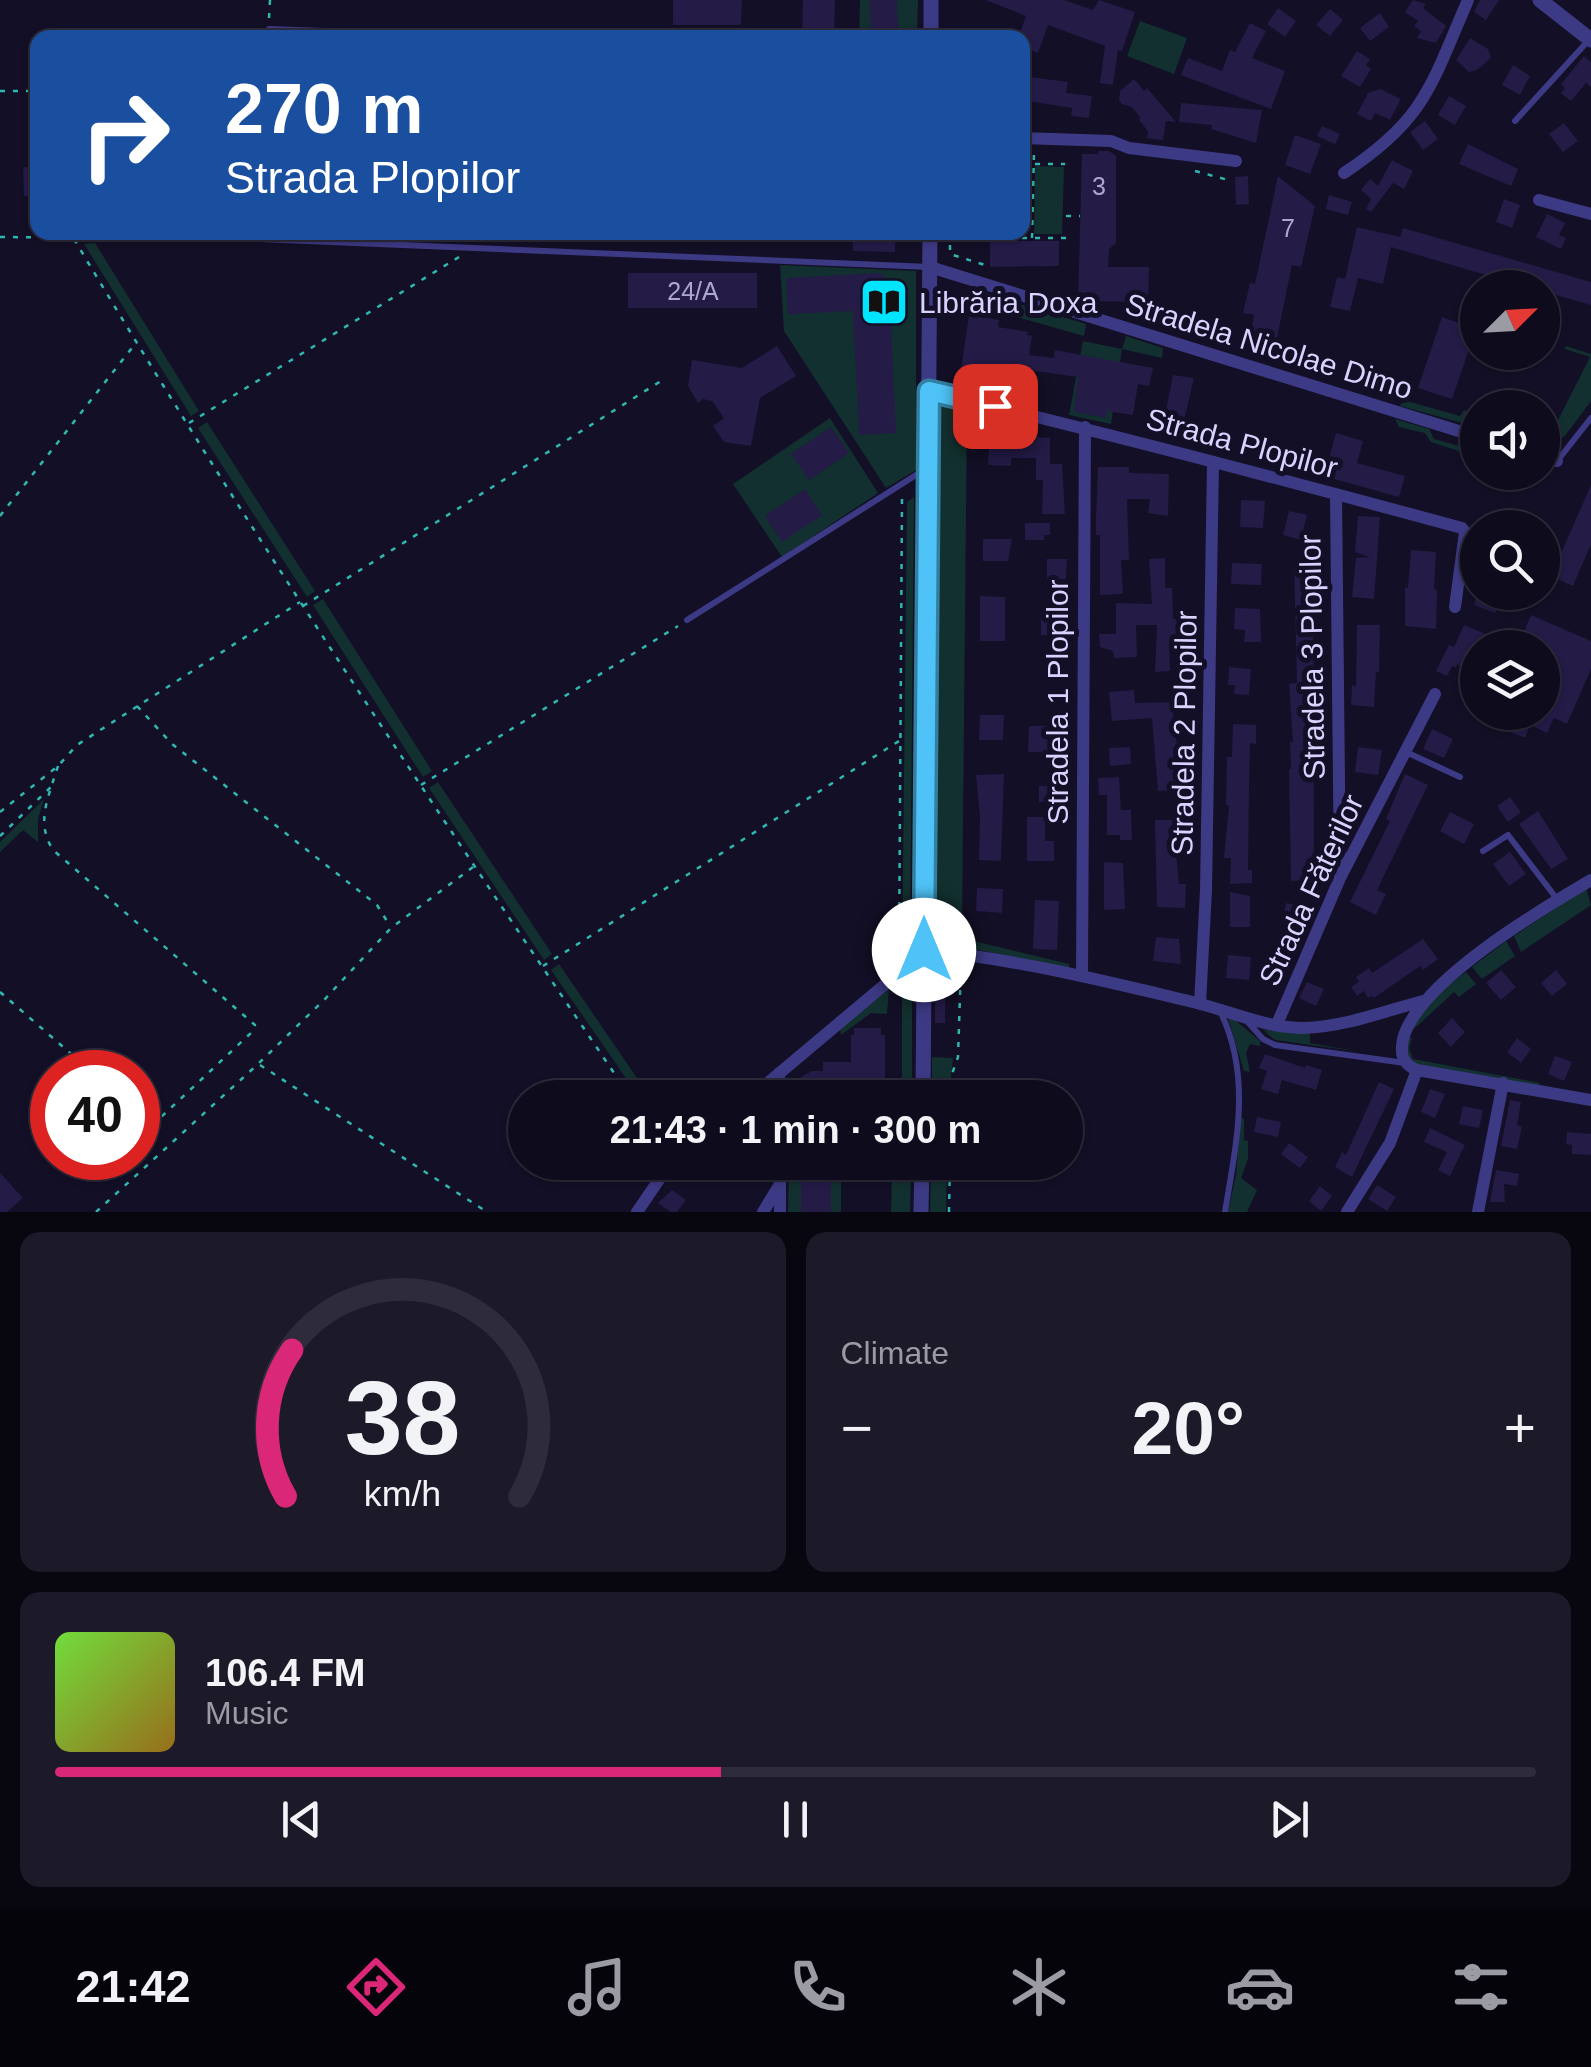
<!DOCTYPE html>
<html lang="en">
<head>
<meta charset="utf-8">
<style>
  :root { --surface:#0e0b1c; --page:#1c1929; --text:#f1f3f6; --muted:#9b9ba3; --line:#2e2b3b; --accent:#db2777 }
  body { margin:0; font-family:Helvetica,sans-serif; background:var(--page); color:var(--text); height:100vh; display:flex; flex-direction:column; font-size:38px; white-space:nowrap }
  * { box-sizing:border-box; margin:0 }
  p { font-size:32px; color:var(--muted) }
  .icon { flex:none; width:55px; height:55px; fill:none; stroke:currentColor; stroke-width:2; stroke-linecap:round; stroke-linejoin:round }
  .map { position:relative; height:1212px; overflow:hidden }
  .drawer { display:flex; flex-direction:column; gap:20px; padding:20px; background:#08060f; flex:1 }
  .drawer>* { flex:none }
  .guide { position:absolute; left:30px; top:30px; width:1000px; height:210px; border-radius:20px; box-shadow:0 2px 8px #0004,0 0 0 2px var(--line); background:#1a4fa0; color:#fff; overflow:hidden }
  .needle { width:65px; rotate:66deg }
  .buttons { position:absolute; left:1460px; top:270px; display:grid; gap:20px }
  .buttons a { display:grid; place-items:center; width:100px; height:100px; border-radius:50%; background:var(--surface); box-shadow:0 2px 8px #0004,0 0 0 2px var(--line); font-size:50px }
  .speed { position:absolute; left:30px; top:1050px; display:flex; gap:20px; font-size:50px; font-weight:700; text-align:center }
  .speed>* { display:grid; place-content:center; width:130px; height:130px; border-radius:50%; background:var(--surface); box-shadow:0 2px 8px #0004,0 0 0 2px var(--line); line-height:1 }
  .speed .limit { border:15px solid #d22; background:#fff; color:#111 }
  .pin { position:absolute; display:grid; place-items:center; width:85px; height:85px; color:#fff; margin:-42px; border-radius:20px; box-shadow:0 5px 15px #0006 }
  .me { position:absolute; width:110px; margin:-55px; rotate:0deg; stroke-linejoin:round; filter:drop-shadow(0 0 8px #0008) }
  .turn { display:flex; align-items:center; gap:35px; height:210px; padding:0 30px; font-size:45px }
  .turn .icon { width:130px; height:130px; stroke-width:2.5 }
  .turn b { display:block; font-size:70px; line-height:85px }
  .big { font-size:75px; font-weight:700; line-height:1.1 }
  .drawer .card { flex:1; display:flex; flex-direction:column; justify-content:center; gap:15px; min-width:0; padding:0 35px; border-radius:20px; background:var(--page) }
  .drawer .dial { align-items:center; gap:0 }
  .dial svg { height:260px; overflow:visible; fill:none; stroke:var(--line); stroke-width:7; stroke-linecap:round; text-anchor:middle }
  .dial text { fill:var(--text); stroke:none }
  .song { display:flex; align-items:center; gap:30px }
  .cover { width:120px; height:120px; border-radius:15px; background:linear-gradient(135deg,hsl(100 70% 55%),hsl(40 70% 35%)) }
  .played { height:10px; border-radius:5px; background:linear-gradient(90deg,var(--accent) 45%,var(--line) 45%) }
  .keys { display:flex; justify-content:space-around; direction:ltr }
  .heat { display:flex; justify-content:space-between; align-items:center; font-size:55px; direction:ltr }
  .drawer .tiles { flex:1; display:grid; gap:20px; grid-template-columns:1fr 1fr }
  .card:last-child { grid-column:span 2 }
  .trip { position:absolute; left:508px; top:1080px; width:575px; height:100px; border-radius:50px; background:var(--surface); box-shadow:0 2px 8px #0004,0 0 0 2px var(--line); font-weight:700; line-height:100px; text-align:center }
  .dock { display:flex; height:160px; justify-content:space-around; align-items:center; background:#06040b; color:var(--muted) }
  .dock .icon { width:70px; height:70px }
  .dock .on { color:var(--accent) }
  .dock b { font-size:45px; color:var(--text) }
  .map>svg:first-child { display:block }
  .green { fill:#12302f }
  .building { fill:#241b47 }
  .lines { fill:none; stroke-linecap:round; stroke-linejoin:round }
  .path { stroke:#2fb8b0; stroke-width:2.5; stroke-dasharray:5 8; stroke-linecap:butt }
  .service { stroke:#3d3a85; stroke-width:6 }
  .minor { stroke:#3d3a85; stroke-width:12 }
  .tertiary { stroke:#3d3a85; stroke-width:15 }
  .route-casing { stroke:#337fa1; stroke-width:25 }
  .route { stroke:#4fc3f7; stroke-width:18 }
  .labels { text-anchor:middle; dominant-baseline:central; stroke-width:10; stroke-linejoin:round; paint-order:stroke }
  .number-label { font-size:25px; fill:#aca6d1 }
  .poi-label { font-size:30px; fill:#d9d4ff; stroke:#130f26; text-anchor:start }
  .street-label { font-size:30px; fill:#d9d4ff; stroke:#130f26 }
</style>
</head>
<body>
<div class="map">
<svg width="1591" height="1212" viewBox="0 0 1591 1212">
  <rect width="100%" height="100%" fill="#130f26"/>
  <path class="green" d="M860,0h58l-1,37 -58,1z
    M1140,21l47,17 -13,36 -47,-18z
    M1035,166l29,1 -2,67h-28z
    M95,243l104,168 -8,5 -107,-172z
    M780,265l136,6v199l-30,18 -102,-157z
    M1006,300l80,24 -2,12 -81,-23z
    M1126,336l37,12 -1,10 -40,-9 -11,75 -42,-9 14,-74 39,8z
    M1566,346l25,8v47l-26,35 -17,10 -5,-2v-10l7,2 40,-79 -25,-8z
    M1403,400l57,16 4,-6 13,4v13l-77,-21z
    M938,402l29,7 -5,520 12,12 95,23v5l-134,-28z
    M830,418l48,75 -96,64 -49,-73z
    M1395,419l34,10 5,10 43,12v6l-46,-15 -6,-9 -26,-6z
    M207,422l108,169 -8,6 -109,-169z
    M914,497l-4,455 -8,6 5,-456z
    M323,599l109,172 -9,6 -110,-172z
    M438,782l114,172 -8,6 -115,-172z
    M44,799l-6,20v23l-15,-12 -23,22v-10z
    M1586,888l5,17 -70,47 -7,-16z
    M1506,941l9,15 -33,23 -10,-12z
    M559,964l91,133h-11l-88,-127z
    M912,972v125l-10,1v-119z
    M1466,972l10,12 -17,13 -5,-5 -39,36 -3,-2 25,-32z
    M889,989l-2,25 -16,-1 -30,22 -1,-7z
    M1228,1018l7,2 25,21v5l-10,-2 -4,9 4,19 -6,-1z
    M1263,1030l47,4v9l51,9 -86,-12z
    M1406,1038h6l-3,10 4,11 127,24 -2,3 -123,-22 -6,-4z
    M932,1057l21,1 -4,39h-17z
    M1241,1117l3,2v21l4,1v18l-7,19 16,12 -10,22h-19l8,-37z
    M789,1163h52v49h-53z
    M931,1163h16l-1,49h-16z
    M892,1170h19l-1,42h-19z"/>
  <path class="building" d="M673,0h69l-1,25h-68z
    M803,0h32l-1,33 -32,-1z
    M870,0h27l1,34h-27z
    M986,0h78l29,10 6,-10 36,12 -13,39 -4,-1 -5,35 -13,-2 5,-37 -57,-21 -10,28 -16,-6v-9h-4l8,-22z
    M1413,0l13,4 -3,4 23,18 -10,17 -19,-5 4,-7 -7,-5 4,-5 -13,-9z
    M1480,0h19l-13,20 -12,-8z
    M1278,8l18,13 -11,16 -18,-13z
    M1330,9l13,11 -13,16 -14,-11z
    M1380,13l9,14 -19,14 -10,-13z
    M1250,23l16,8 -14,27 33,13 -14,38 -90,-34 7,-17 34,13 8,-21 5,2z
    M1470,38l18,11 3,9 -14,12 -8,2 -13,-12z
    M1357,51l13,8 -4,6 5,4 -11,18 -19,-11z
    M1584,56l7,6v25l-5,-4 -15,18 -10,-8 4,-5 -4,-4z
    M1513,65l17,11 -10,19 -18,-10z
    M1022,76l46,6 -2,11 26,3 -3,22 -18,-2 1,-8 -50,-8z
    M1134,79l10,12 3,-3 29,34 -10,-1 -3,19 -16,-2 1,-7 -9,-11 1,-3 -8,-10 -10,-3 -3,-4 1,-9z
    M1380,89l21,10 -11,21 -15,-7 -4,8 -14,-7 11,-21z
    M1449,96l17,10 -11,19 -17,-10z
    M1181,103l81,7 -6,33 -45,-14 1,-4 -33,-3z
    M1425,121l13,18 -15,11 -13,-18z
    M1564,123l14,18 -15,11 -14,-18z
    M1322,126l18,8 -5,10 -18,-8z
    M1295,135l26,9 -11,30 -25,-9z
    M1468,144l50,25 -7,17 -52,-22z
    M1098,151h11l7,5v87l-7,6 -1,18h41l-1,35 -70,-1 4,-147h16z
    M1392,160l21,11 -9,18 -11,-6 -22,29 -5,-3 5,-10 -10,-9 9,-11 8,7z
    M23,167h15v28l-14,1z
    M1248,176l1,28 -13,1 -1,-28z
    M1278,176l37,30 -14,61 -9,-2 -15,73 -26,-6 3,-17 -11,-2 7,-30 5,1z
    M1329,195l23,7 -4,13 -22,-6z
    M1504,199l16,6 -8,23 -16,-6z
    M1547,214l18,9 -6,12 7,3 -5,11 -25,-12z
    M1357,227l43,10 3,-9 188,54v23l-49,-14v-3h-12l-139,-41 -8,37 -25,-6 -8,33 -20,-4 7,-30 8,2z
    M853,232h42v20l-42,-1z
    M990,241h69v25l-69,1z
    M628,273h129v35h-129z
    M880,273l9,10 7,150 -37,2 -6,-124 -65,3 -2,-36z
    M969,315l30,5 -1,7 30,5 -1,3 5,1 -3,19 25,3 1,-8 98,18 -4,18 -11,-2 -5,31 -26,-4 -1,7 -32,-6 4,-35 -50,-7 -3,14 -5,-1 -1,3 -13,-2 -5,-7 -40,-7z
    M1442,317l34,12 -24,70 -34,-11z
    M777,346l19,30 -36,22 -9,48 -27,-4 -11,-16 11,-8 -12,-17 -9,-2 -5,4 -10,-17 4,-26 50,8z
    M1173,375l21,3 -13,55 -19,-3z
    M831,427l18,26 -40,27 -18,-26z
    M1210,433l23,6 -3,11 -23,-7z
    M1336,433l27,8 -6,22 48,13 -6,21 -75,-21z
    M1036,437l14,1v26h12l3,50h-23l1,-34h-7v-22h-25v8l-23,-1 1,-20 35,1v-4h11z
    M1098,467h31v6l40,1 -1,42 -20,-3 2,-14h-23l2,61h-8l2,34 -23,1v-60h-4v-17z
    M1591,485v59l-18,42 -22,-10z
    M805,489l17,26 -40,27 -17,-26z
    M1241,500l24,1 -2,27 -23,-1z
    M1289,511l18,4 -6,25 -18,-5z
    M1358,516l22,1 -6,82 -22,-2 4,-39 14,-1 -15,-5z
    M1025,523h25v12h-6v5h-19z
    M983,539h29l-4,22h-25z
    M1411,550l25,2 -2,37 3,1 -1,39 -31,-3v-39l3,1z
    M1165,558v30h7l1,31h6v19h-10l1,33 -15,1 2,-47h-21l1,32 -23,1 -1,-7 -13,-4 -1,-13h17v-31l36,1 -3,-45z
    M1047,559h20l-1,20h-19z
    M1313,561l1,319 -23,1 -2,-112h2l-1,-27h3l-4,-58 8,-1 -3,-121z
    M1232,563l30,1 -1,21 -30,-1z
    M1478,592h25l-8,21 -21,-8z
    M980,596l25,1v44h-25z
    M1235,608l25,1 1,33h-17l1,-12 -11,-1z
    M1041,610h18v25h-18z
    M1531,615l60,26v28l-24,55 -13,-6 -7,15 -17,-8 -5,13 -17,-7 8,-19h26v-64h-25z
    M1357,625h23l-1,47h-3l-2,35 -23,-2 1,-20 4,1z
    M1464,625l31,13 -4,10h-14l-10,21 -10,-5 -1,4 -4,-2 -5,10 -11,-5 13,-26 5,2z
    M1229,667l22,2 -2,26 -15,-1 1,-9h-7z
    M1134,690l1,13 37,-1 10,88 -24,1 -6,-73 -40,3 -3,-29z
    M980,715h24l-1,25h-24z
    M1233,724l23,1v19l-6,-1 -1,44 -1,83h4v13l-22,1 1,-26h-7l5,-53h-3l1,-48h5z
    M1029,726h26l-1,26h-26z
    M1432,729l21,10 -9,19 -21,-9z
    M1130,747l1,17 -21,2 -1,-18z
    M1358,747l24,3 -4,25 -23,-3z
    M1004,774l-3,87 -22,-1 1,-43 -4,-42z
    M1405,774l23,11 -51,105 9,4 -10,21 -26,-13 40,-81 -4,-2z
    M1119,777l2,33h10l1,30h-12v-5h-13v-40h-8l-1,-17z
    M1039,786h19v16h-19z
    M1510,797l11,15 -13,10 -11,-16z
    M1538,811l30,48 -17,10 -32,-45z
    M1450,812l24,12 -10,20 -24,-13z
    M1027,817h18v24h9v20h-27z
    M1155,820h18l6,64h7l-1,24 -28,-1z
    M1510,852l16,22 -17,12 -16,-22z
    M1104,862l19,1 2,46 -21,1z
    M977,888l26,1 -1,24 -26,-2z
    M1230,892l20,4v31h-20z
    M1035,900l24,1 -2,49 -24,-1z
    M1286,903l21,4 -3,16 -21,-4z
    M1156,937l23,2 2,25 -28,-3z
    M1423,939l15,20 -15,11 -3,-4 -46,32 -2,-2 -4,2 -4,-7 -7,5 -6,-9 8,-5 -3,-5 13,-9 3,5z
    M1228,955l23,2 -2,23 -23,-2z
    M1501,970l15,17 -15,13 -15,-17z
    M1556,970l11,14 -15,12 -11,-13z
    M935,981h10v42h-10z
    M1307,982l17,7 -8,17 -17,-8z
    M1452,1018l13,14 -14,15 -13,-14z
    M854,1028h27v7h4v58h-4v5h-26l-4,-11 -50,-1v-9l11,-6h11v-9h28v-27h3z
    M1517,1038l14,11 -10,14 -14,-11z
    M1265,1054l40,14 1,-3 16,5 -6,20 -34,-10 -4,14 -17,-5 6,-18 -8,-3z
    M1555,1056l17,6 -8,19 -16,-7z
    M1379,1082l15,7 -42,88 -17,-10 7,-15 4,3z
    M1430,1089l15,5 -10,24 -14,-6z
    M1510,1100l11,2 -4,23 5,2 -5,22 -16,-3z
    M1463,1106l20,4 -4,18 -20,-4z
    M1257,1117l24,5 -3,15 -24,-5z
    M1430,1128l35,17 -15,31 -12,-6 9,-18 -23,-10z
    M1567,1132l24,2v21l-19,-1v-9l-6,-1z
    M1289,1143l19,14 -8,11 -19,-14z
    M801,1162h30v50h-30z
    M1496,1170l23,4 -2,12 -13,-2 1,18h-15z
    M0,1173l23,25 -16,14h-7z
    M1377,1185l19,12 -9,14 -19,-12z
    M1320,1186l12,10 -11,15 -12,-10z
    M672,1190l14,10 -9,12h-6l-13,-9z"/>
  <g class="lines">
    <path class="path" d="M269,18l1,-18
      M0,91h38
      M1035,164h30
      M1195,171l37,10
      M1022,195h9
      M1066,216h14
      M950,232v22l35,11
      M0,237l248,2
      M983,238h83
      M1032,238l2,-86
      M74,239c175,293 365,576 557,859
      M189,423l270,-166
      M0,516l135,-172
      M303,606l358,-225
      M137,706l35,38 205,161 13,21
      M58,766c-9,30 -23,56 -5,84l202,175 -3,7 -93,87 -8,4 -13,-10
      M421,785l257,-159
      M0,812l58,-46 19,-21 223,-143
      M0,836l51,-49
      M899,959l3,-462
      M543,966l356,-225
      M0,992l92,80
      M260,1065l227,147
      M951,1098l1,-24 6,-17 3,-92
      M96,1212l162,-148 66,-64 67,-72 82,-61
      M949,1212l1,-50"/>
    <path class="service" d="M269,29l248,9
      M1515,121l73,-80
      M259,239l670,28
      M1558,460l33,-42
      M687,620l240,-152
      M1406,752l54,25
      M1483,851l25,-16 49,64
      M1221,1013c31,65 15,131 4,199
      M1246,1020l17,19 12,6 130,18"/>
    <path class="minor" d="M1022,138l89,3 18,7 107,13
      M1344,173c82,-54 87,-88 124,-173
      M1539,200l52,14
      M930,267l548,170
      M929,391c179,42 356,89 533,137l3,4 -10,75
      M1542,457l15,4
      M1336,495l4,383
      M1591,880c-51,30 -173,102 -188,159 -3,15 -1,25 14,31l174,30
      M925,950c91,9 179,31 268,52 37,9 72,26 111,26 40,-1 81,-17 119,-27
      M1082,976l3,-549
      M1200,1004l6,-114 7,-427
      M1277,1024l63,-146 95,-184
      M779,1073l1,25
      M750,1098l145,-122 29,-16
      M780,1162v50
      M637,1212l34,-50
      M763,1212l17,-28
      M1347,1212l43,-69 27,-73
      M1478,1212l25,-129"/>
    <path class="tertiary" d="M1540,0l51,40
      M931,38v-38
      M923,1098l7,-866
      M921,1212l1,-50"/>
  </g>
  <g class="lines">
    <g class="route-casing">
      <path id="route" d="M924,950l5,-559 66,15"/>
    </g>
    <use href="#route" class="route"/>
  </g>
  <defs>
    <g id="library-square" transform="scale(2.5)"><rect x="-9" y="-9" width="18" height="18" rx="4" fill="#00e5ff" stroke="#130f26"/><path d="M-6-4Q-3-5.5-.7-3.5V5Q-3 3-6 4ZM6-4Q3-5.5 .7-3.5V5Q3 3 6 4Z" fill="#111"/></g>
  </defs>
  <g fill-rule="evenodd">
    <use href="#library-square" x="884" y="302"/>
  </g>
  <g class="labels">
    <g class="number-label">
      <text x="1099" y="186">3</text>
      <text x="1288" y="228">7</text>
      <text x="693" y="291">24/A</text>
    </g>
    <g class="poi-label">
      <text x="919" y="302">Librăria Doxa</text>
    </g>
    <g class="street-label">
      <text transform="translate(1269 346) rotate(17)">Stradela Nicolae Dimo</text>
      <text transform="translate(1242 443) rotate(15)">Strada Plopilor</text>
      <text transform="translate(1312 657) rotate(-91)">Stradela 3 Plopilor</text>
      <text transform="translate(1057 702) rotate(-90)">Stradela 1 Plopilor</text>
      <text transform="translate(1184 733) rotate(-89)">Stradela 2 Plopilor</text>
      <text transform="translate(1311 890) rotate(-65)">Strada Făterilor</text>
    </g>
  </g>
</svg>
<div class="buttons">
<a><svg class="needle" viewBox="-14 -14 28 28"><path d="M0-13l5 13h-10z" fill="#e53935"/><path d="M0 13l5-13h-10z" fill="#9b9ba3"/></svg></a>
<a><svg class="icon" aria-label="sound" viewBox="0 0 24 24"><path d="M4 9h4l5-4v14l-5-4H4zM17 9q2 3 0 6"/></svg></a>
<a><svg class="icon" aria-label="search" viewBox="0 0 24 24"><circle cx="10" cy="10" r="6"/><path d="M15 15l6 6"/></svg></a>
<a><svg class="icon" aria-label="layers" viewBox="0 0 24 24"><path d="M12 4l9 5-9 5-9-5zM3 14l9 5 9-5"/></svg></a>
</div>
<div class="speed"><div class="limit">40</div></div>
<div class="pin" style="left:995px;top:406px;background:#d93025"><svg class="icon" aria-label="arrive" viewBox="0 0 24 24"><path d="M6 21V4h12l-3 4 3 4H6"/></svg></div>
<svg class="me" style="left:924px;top:950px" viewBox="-20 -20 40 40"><circle r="19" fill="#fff"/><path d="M0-13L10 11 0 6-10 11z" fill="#4fc3f7"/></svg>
<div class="trip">21:43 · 1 min · 300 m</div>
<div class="guide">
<div class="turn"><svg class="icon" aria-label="right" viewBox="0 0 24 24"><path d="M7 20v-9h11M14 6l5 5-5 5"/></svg><div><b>270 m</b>Strada Plopilor</div></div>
</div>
</div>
<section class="drawer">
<div class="tiles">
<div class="card dial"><svg viewBox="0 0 100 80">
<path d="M14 69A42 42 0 1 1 86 69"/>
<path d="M14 69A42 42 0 0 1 16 24" stroke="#db2777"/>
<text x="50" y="56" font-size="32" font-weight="700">38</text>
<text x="50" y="72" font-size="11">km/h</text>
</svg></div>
<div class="card"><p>Climate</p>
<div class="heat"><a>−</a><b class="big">20°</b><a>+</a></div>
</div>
<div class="card">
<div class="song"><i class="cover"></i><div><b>106.4 FM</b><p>Music</p></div></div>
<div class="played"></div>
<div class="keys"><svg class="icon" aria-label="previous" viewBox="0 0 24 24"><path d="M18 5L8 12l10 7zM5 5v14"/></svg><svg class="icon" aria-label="pause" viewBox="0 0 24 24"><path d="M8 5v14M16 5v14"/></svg><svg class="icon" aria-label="next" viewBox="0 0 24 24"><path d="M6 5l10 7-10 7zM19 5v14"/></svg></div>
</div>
</div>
</section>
<nav class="dock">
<b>21:42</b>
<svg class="icon on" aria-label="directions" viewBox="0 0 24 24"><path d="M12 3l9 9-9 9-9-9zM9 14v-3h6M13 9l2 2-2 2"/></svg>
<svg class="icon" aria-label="music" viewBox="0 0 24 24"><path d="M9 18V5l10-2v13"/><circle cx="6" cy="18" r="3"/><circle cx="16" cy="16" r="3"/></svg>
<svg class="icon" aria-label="phone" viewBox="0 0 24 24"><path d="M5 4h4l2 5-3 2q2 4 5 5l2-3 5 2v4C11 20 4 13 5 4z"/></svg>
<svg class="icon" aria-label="climate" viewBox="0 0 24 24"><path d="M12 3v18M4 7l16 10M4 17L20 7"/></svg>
<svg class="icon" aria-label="car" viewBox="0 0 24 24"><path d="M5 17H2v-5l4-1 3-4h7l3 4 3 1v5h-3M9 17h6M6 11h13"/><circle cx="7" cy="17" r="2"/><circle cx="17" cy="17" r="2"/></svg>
<svg class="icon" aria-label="filters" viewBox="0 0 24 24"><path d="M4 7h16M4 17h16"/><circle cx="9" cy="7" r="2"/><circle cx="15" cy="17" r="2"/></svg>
</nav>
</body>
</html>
